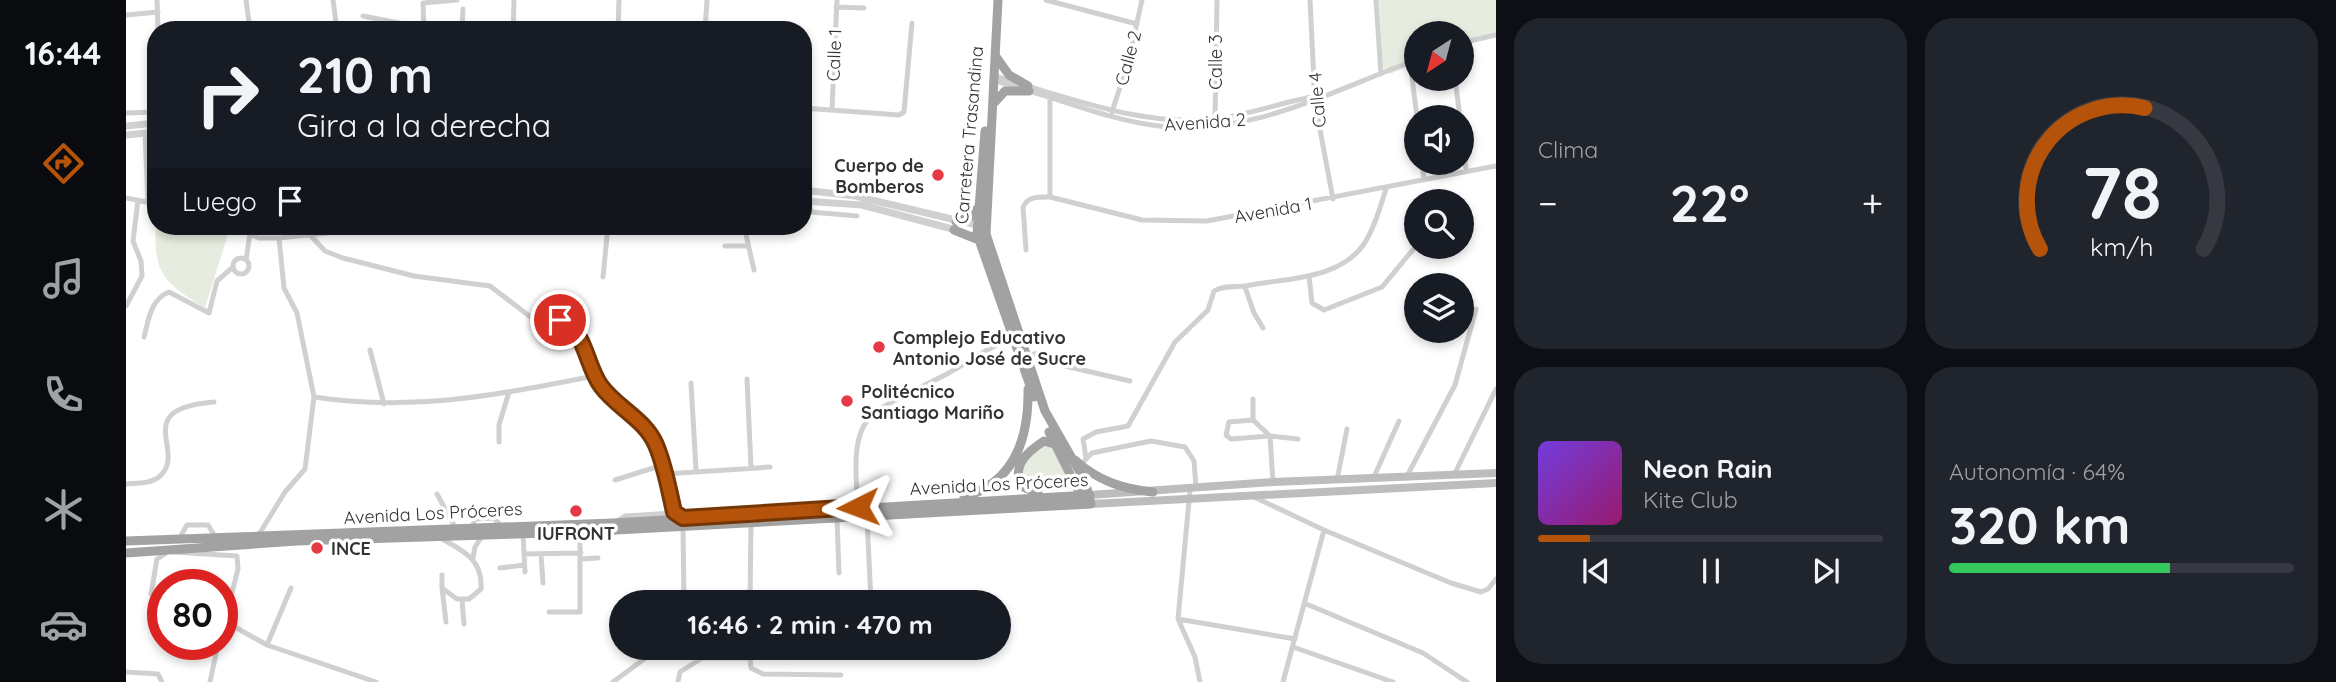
<!DOCTYPE html>
<html lang="es">
<head>
<meta charset="utf-8">
<style>
  :root { --surface:#171b24; --page:#20242c; --text:#f1f3f6; --muted:#9ea1a6; --line:#363941; --accent:#b45309 }
  body { margin:0; font-family:Quicksand,sans-serif; background:var(--page); color:var(--text); height:100vh; display:flex; flex-direction:column; font-size:26px; white-space:nowrap }
  * { box-sizing:border-box; margin:0 }
  p { font-size:23px; color:var(--muted) }
  .icon { flex:none; width:38px; height:38px; fill:none; stroke:currentColor; stroke-width:2; stroke-linecap:round; stroke-linejoin:round }
  .map { position:relative; flex:1; overflow:hidden }
  .sheet { display:flex; flex-direction:column; gap:18px; padding:18px; background:#0d0f14; width:840px }
  .sheet>* { flex:none }
  .hud { position:absolute; left:21px; top:21px; width:665px; height:214px; border-radius:28px; box-shadow:0 4px 10px #0003; background:#171b24; color:var(--text); overflow:hidden }
  .needle { width:46px; rotate:216deg }
  .fabs { position:absolute; left:1278px; top:21px; display:grid; gap:14px }
  .fabs a { display:grid; place-items:center; width:70px; height:70px; border-radius:50%; background:var(--surface); box-shadow:0 4px 10px #0003; font-size:35px }
  .speed { position:absolute; left:21px; top:569px; display:flex; gap:14px; font-size:35px; font-weight:700; text-align:center }
  .speed>* { display:grid; place-content:center; width:91px; height:91px; border-radius:50%; background:var(--surface); box-shadow:0 4px 10px #0003; line-height:1 }
  .speed .limit { border:10px solid #d22; background:#fff; color:#111 }
  .pin { position:absolute; display:grid; place-items:center; width:60px; height:60px; color:#fff; margin:-30px; border:4px solid #fff; border-radius:50%; box-shadow:0 2px 7px #0007 }
  .me { position:absolute; width:77px; margin:-38px; rotate:267deg; stroke-linejoin:round; filter:drop-shadow(0 0 5px #0008) }
  .turn { display:flex; align-items:center; gap:24px; height:147px; padding:0 35px; font-size:32px }
  .turn .icon { width:91px; height:91px; stroke-width:2.5 }
  .turn b { display:block; font-size:49px; line-height:60px }
  .then { display:flex; align-items:center; height:66px; padding:0 35px; background:#0003; gap:14px; font-size:26px }
  .big { font-size:52px; font-weight:800; line-height:1.1 }
  .sheet .widget { flex:1; display:flex; flex-direction:column; justify-content:center; gap:10px; min-width:0; padding:0 24px; border-radius:28px; background:var(--page) }
  .sheet .dial { align-items:center; gap:0 }
  .dial svg { height:182px; overflow:visible; fill:none; stroke:var(--line); stroke-width:7; stroke-linecap:round; text-anchor:middle }
  .dial text { fill:var(--text); stroke:none }
  .song { display:flex; align-items:center; gap:21px }
  .cover { width:84px; height:84px; border-radius:10px; background:linear-gradient(135deg,hsl(260 70% 55%),hsl(320 70% 35%)) }
  .played { height:7px; border-radius:4px; background:linear-gradient(90deg,var(--accent) 15%,var(--line) 15%) }
  .keys { display:flex; justify-content:space-around; direction:ltr }
  .heat { display:flex; justify-content:space-between; align-items:center; font-size:38px; direction:ltr }
  .charge { height:10px; border-radius:5px; background:linear-gradient(90deg,#34c759 64%,var(--line) 0) }
  .sheet .tiles { flex:1; display:grid; gap:18px; grid-template-columns:repeat(2,1fr) }
  .trip { position:absolute; left:483px; top:590px; width:402px; height:70px; border-radius:35px; background:var(--surface); box-shadow:0 4px 10px #0003; font-weight:800; line-height:70px; text-align:center }
  main { display:flex; flex:1; min-height:0 }
  .tab-bar { display:flex; flex-direction:column; width:126px; justify-content:space-around; align-items:center; background:#090b0e; color:var(--muted) }
  .tab-bar .icon { width:49px; height:49px }
  .tab-bar .active { color:var(--accent) }
  .tab-bar b { font-size:32px; color:var(--text) }
  .map>svg:first-child { display:block }
  .green { fill:#e6ecdf }
  .lines { fill:none; stroke-linecap:round; stroke-linejoin:round }
  .minor { stroke:#d0d0d0; stroke-width:5 }
  .tertiary { stroke:#d0d0d0; stroke-width:7 }
  .secondary { stroke:#bdbdbd; stroke-width:8 }
  .trunk { stroke:#a2a2a2; stroke-width:9 }
  .route-casing { stroke:#753606; stroke-width:18 }
  .route { stroke:#b45309; stroke-width:12 }
  .poi-dot { fill:#e63946; stroke:#fff; stroke-width:2.5 }
  .labels { text-anchor:middle; dominant-baseline:central; stroke-width:7; stroke-linejoin:round; paint-order:stroke }
  .street-label { font-size:18px; fill:#333; stroke:#fff }
  .poi-label { font-size:18px; font-weight:bold; fill:#333; stroke:#fff; text-anchor:start }
</style>
</head>
<body>
<main>
<nav class="tab-bar">
<b>16:44</b>
<svg class="icon active" aria-label="directions" viewBox="0 0 24 24"><path d="M12 3l9 9-9 9-9-9zM9 14v-3h6M13 9l2 2-2 2"/></svg>
<svg class="icon" aria-label="music" viewBox="0 0 24 24"><path d="M9 18V5l10-2v13"/><circle cx="6" cy="18" r="3"/><circle cx="16" cy="16" r="3"/></svg>
<svg class="icon" aria-label="phone" viewBox="0 0 24 24"><path d="M5 4h4l2 5-3 2q2 4 5 5l2-3 5 2v4C11 20 4 13 5 4z"/></svg>
<svg class="icon" aria-label="climate" viewBox="0 0 24 24"><path d="M12 3v18M4 7l16 10M4 17L20 7"/></svg>
<svg class="icon" aria-label="car" viewBox="0 0 24 24"><path d="M5 17H2v-5l4-1 3-4h7l3 4 3 1v5h-3M9 17h6M6 11h13"/><circle cx="7" cy="17" r="2"/><circle cx="17" cy="17" r="2"/></svg>
</nav>
<div class="map">
<svg width="1370" height="682" viewBox="0 0 1370 682">
  <rect width="100%" height="100%" fill="#fff"/>
  <path class="green" d="M1253,0h117v34l-35,13v-14h-45v30l-26,11 -7,-7z
    M30,222v4h34l38,8 -23,74c-42,-26 -52,-34 -49,-86z
    M917,444l10,3 20,42c-20,2 -39,5 -52,-13l4,-16z"/>
  <g class="lines">
    <path class="minor" d="M31,0l1,30
      M120,0l4,30
      M207,0l4,30
      M920,0l91,24
      M1184,0l5,103 18,96
      M1250,0l5,74
      M710,7l28,1
      M0,15l32,-3
      M237,16l61,12
      M492,27l19,2
      M387,29l20,1
      M298,30l-1,-27 34,-3
      M336,30l1,-21
      M387,30l1,-30
      M492,30l1,-30
      M579,30l2,-30
      M1335,43l35,-8
      M1284,62l7,55
      M867,75l21,7
      M1329,79l5,38
      M866,80l28,8
      M901,86c61,18 123,40 188,33 37,-4 74,-20 109,-24
      M903,91c42,12 86,30 130,35 92,11 174,-36 257,-66
      M677,108l96,7 5,-3 8,-89
      M706,109l5,-109
      M986,112l17,-53 13,-59
      M0,113l30,-1
      M1089,119l2,-119
      M1335,129l5,40
      M19,133l3,69
      M1296,163l2,17
      M924,197v-100
      M0,198l30,6
      M682,201l3,11 46,4
      M109,226l24,12h20l113,-12
      M618,226l10,44
      M185,236l14,15 18,7 71,18 76,10 42,32 28,2 9,4 9,10 8,25 15,27 48,46 16,42 9,38
      M599,246h23
      M900,250l-3,-43c5,-11 16,-10 27,-10l92,23 65,1 289,-55
      M107 266a8 8 0 1 1 16 0a8 8 0 1 1-16 0Z
      M120,260l5,-34
      M1183,276l3,27 12,7 58,-23 34,-41
      M477,277l5,-51
      M1119,287l9,26 9,15
      M0,306l16,-30 -1,-15 -8,-20 5,-41
      M18,337c5,-18 6,-37 25,-45l40,21 8,-32 16,-14
      M244,350l14,54
      M902,361l6,-7 5,-1 26,13 65,15
      M621,379l4,89
      M565,383l5,86
      M188,397c100,15 182,-2 280,-21
      M1127,399v21l-24,2 -3,13 5,4 39,-3 3,46
      M1127,420l17,16 28,3
      M373,442v-17l10,-33
      M960,458l-3,-19 13,-7 32,-6 47,-84 33,-32 6,-19c11,-7 25,-3 37,-6 37,-7 89,-6 113,-41 11,-17 16,-37 22,-55
      M959,460l7,-7 59,-12 34,6 9,14 2,26
      M539,474l105,-7
      M1328,475l42,-86
      M1280,478l49,-93 21,-76
      M1247,479l26,-58
      M489,480l48,-15
      M1211,480l10,-51
      M0,484c10,-1 24,0 33,-7 30,-25 -31,-68 55,-75
      M1064,490l-12,129 17,38 5,25
      M311,494l19,35
      M1128,497l70,33 127,53 30,9 7,-3 8,-10
      M732,507c-8,-97 5,-90 85,-131 25,-13 42,-28 71,-38
      M741,518l4,84
      M711,519l2,54
      M490,522l9,-6 49,-3
      M557,526l1,76
      M346,528l3,-9 19,-1 7,8
      M397,534l2,38
      M132,536l27,-44 20,-23 9,-72 -17,-84 -13,-25 -5,-50
      M53,539l8,-14h21l8,13
      M316,539c22,12 41,21 39,50l-12,10h-12l-15,-11v-13
      M48,552l63,4 1,13 -16,63
      M398,554l57,-1
      M415,554l2,29
      M347,558l2,-11 7,-11
      M454,559l18,-1
      M374,568l24,-3
      M316,588l4,34
      M25,594l6,-35 8,-5
      M624,596l86,1
      M336,600l2,24
      M624,602l1,-79
      M1178,603l119,50 44,29
      M423,612h31v-80
      M1052,619l117,20
      M100,622l41,23 109,37
      M141,645l24,-57
      M1167,647l100,35
      M623,648l2,20 12,6 78,1
      M0,672l32,2 4,8
      M84,682l8,-38
      M487,682l46,-34
      M552,682l2,-10 22,-14h47
      M1157,682l41,-152"/>
    <path class="tertiary" d="M0,126l30,-3
      M0,135l30,-3
      M677,190l52,6 126,30
      M677,201l59,4 94,25"/>
    <path class="secondary" d="M964,495l183,-13 223,-9
      M965,504l405,-21"/>
    <path class="trunk" d="M871,58l12,17 19,11
      M868,103l11,-12h24
      M859,131l-8,103 57,163
      M830,222l16,-6 5,-7
      M828,230l25,10
      M923,432l33,66
      M949,460c23,21 48,29 78,32
      M912,493l-17,-7c-9,-21 6,-34 23,-45l10,3
      M838,497c52,-15 65,-60 64,-108
      M0,541l487,-18 477,-28
      M0,553l171,-12 283,-9 511,-28 -6,-23 -40,-70 -59,-177 12,-234"/>
  </g>
  <g class="lines">
    <g class="route-casing">
      <path id="route" d="M434,320c27,12 25,44 41,66 16,22 44,33 55,59 9,21 13,45 18,67l9,6 175,-11"/>
    </g>
    <use href="#route" class="route"/>
  </g>
  <g class="poi-dot">
    <circle cx="812" cy="175" r="7"/>
    <circle cx="753" cy="347" r="7"/>
    <circle cx="721" cy="401" r="7"/>
    <circle cx="450" cy="511" r="7"/>
    <circle cx="191" cy="548" r="7"/>
  </g>
  <g class="labels">
    <g class="street-label">
      <text transform="translate(708 55) rotate(-88)">Calle 1</text>
      <text transform="translate(1002 58) rotate(-75)">Calle 2</text>
      <text transform="translate(1089 62) rotate(-90)">Calle 3</text>
      <text transform="translate(1191 100) rotate(-95)">Calle 4</text>
      <text transform="translate(1079 122) rotate(-4)">Avenida 2</text>
      <text transform="translate(843 135) rotate(-85)">Carretera Trasandina</text>
      <text transform="translate(1147 210) rotate(-10)">Avenida 1</text>
      <text transform="translate(873 484) rotate(-3)">Avenida Los Próceres</text>
      <text transform="translate(307 513) rotate(-3)">Avenida Los Próceres</text>
    </g>
    <g class="poi-label">
      <text x="798" y="165" text-anchor="end">Cuerpo de<tspan x="798" dy="21">Bomberos</tspan></text>
      <text x="767" y="337">Complejo Educativo<tspan x="767" dy="21">Antonio José de Sucre</tspan></text>
      <text x="735" y="391">Politécnico<tspan x="735" dy="21">Santiago Mariño</tspan></text>
      <text x="450" y="533" text-anchor="middle">IUFRONT</text>
      <text x="205" y="548">INCE</text>
    </g>
  </g>
</svg>
<div class="fabs">
<a><svg class="needle" viewBox="-14 -14 28 28"><path d="M0-13l5 13h-10z" fill="#e53935"/><path d="M0 13l5-13h-10z" fill="#9ea1a6"/></svg></a>
<a><svg class="icon" aria-label="sound" viewBox="0 0 24 24"><path d="M4 9h4l5-4v14l-5-4H4zM17 9q2 3 0 6"/></svg></a>
<a><svg class="icon" aria-label="search" viewBox="0 0 24 24"><circle cx="10" cy="10" r="6"/><path d="M15 15l6 6"/></svg></a>
<a><svg class="icon" aria-label="layers" viewBox="0 0 24 24"><path d="M12 4l9 5-9 5-9-5zM3 14l9 5 9-5"/></svg></a>
</div>
<div class="speed"><div class="limit">80</div></div>
<div class="pin" style="left:434px;top:320px;background:#d93025"><svg class="icon" aria-label="arrive" viewBox="0 0 24 24"><path d="M6 21V4h12l-3 4 3 4H6"/></svg></div>
<svg class="me" style="left:732px;top:507px" viewBox="-20 -20 40 40"><path d="M0-17L14 15 0 8-14 15z" fill="#b45309" stroke="#fff" stroke-width="4"/></svg>
<div class="trip">16:46 · 2 min · 470 m</div>
<div class="hud">
<div class="turn"><svg class="icon" aria-label="right" viewBox="0 0 24 24"><path d="M7 20v-9h11M14 6l5 5-5 5"/></svg><div><b>210 m</b>Gira a la derecha</div></div>
<div class="then">Luego<svg class="icon" aria-label="arrive" viewBox="0 0 24 24"><path d="M6 21V4h12l-3 4 3 4H6"/></svg></div>
</div>
</div>
<section class="sheet">
<div class="tiles">
<div class="widget"><p>Clima</p>
<div class="heat"><a>−</a><b class="big">22°</b><a>+</a></div>
</div>
<div class="widget dial"><svg viewBox="0 0 100 80">
<path d="M14 69A42 42 0 1 1 86 69"/>
<path d="M14 69A42 42 0 0 1 60 7" stroke="#b45309"/>
<text x="50" y="56" font-size="32" font-weight="700">78</text>
<text x="50" y="72" font-size="11">km/h</text>
</svg></div>
<div class="widget">
<div class="song"><i class="cover"></i><div><b>Neon Rain</b><p>Kite Club</p></div></div>
<div class="played"></div>
<div class="keys"><svg class="icon" aria-label="previous" viewBox="0 0 24 24"><path d="M18 5L8 12l10 7zM5 5v14"/></svg><svg class="icon" aria-label="pause" viewBox="0 0 24 24"><path d="M8 5v14M16 5v14"/></svg><svg class="icon" aria-label="next" viewBox="0 0 24 24"><path d="M6 5l10 7-10 7zM19 5v14"/></svg></div>
</div>
<div class="widget"><p>Autonomía · 64%</p><b class="big">320 km</b><div class="charge"></div></div>
</div>
</section>
</main>
</body>
</html>
